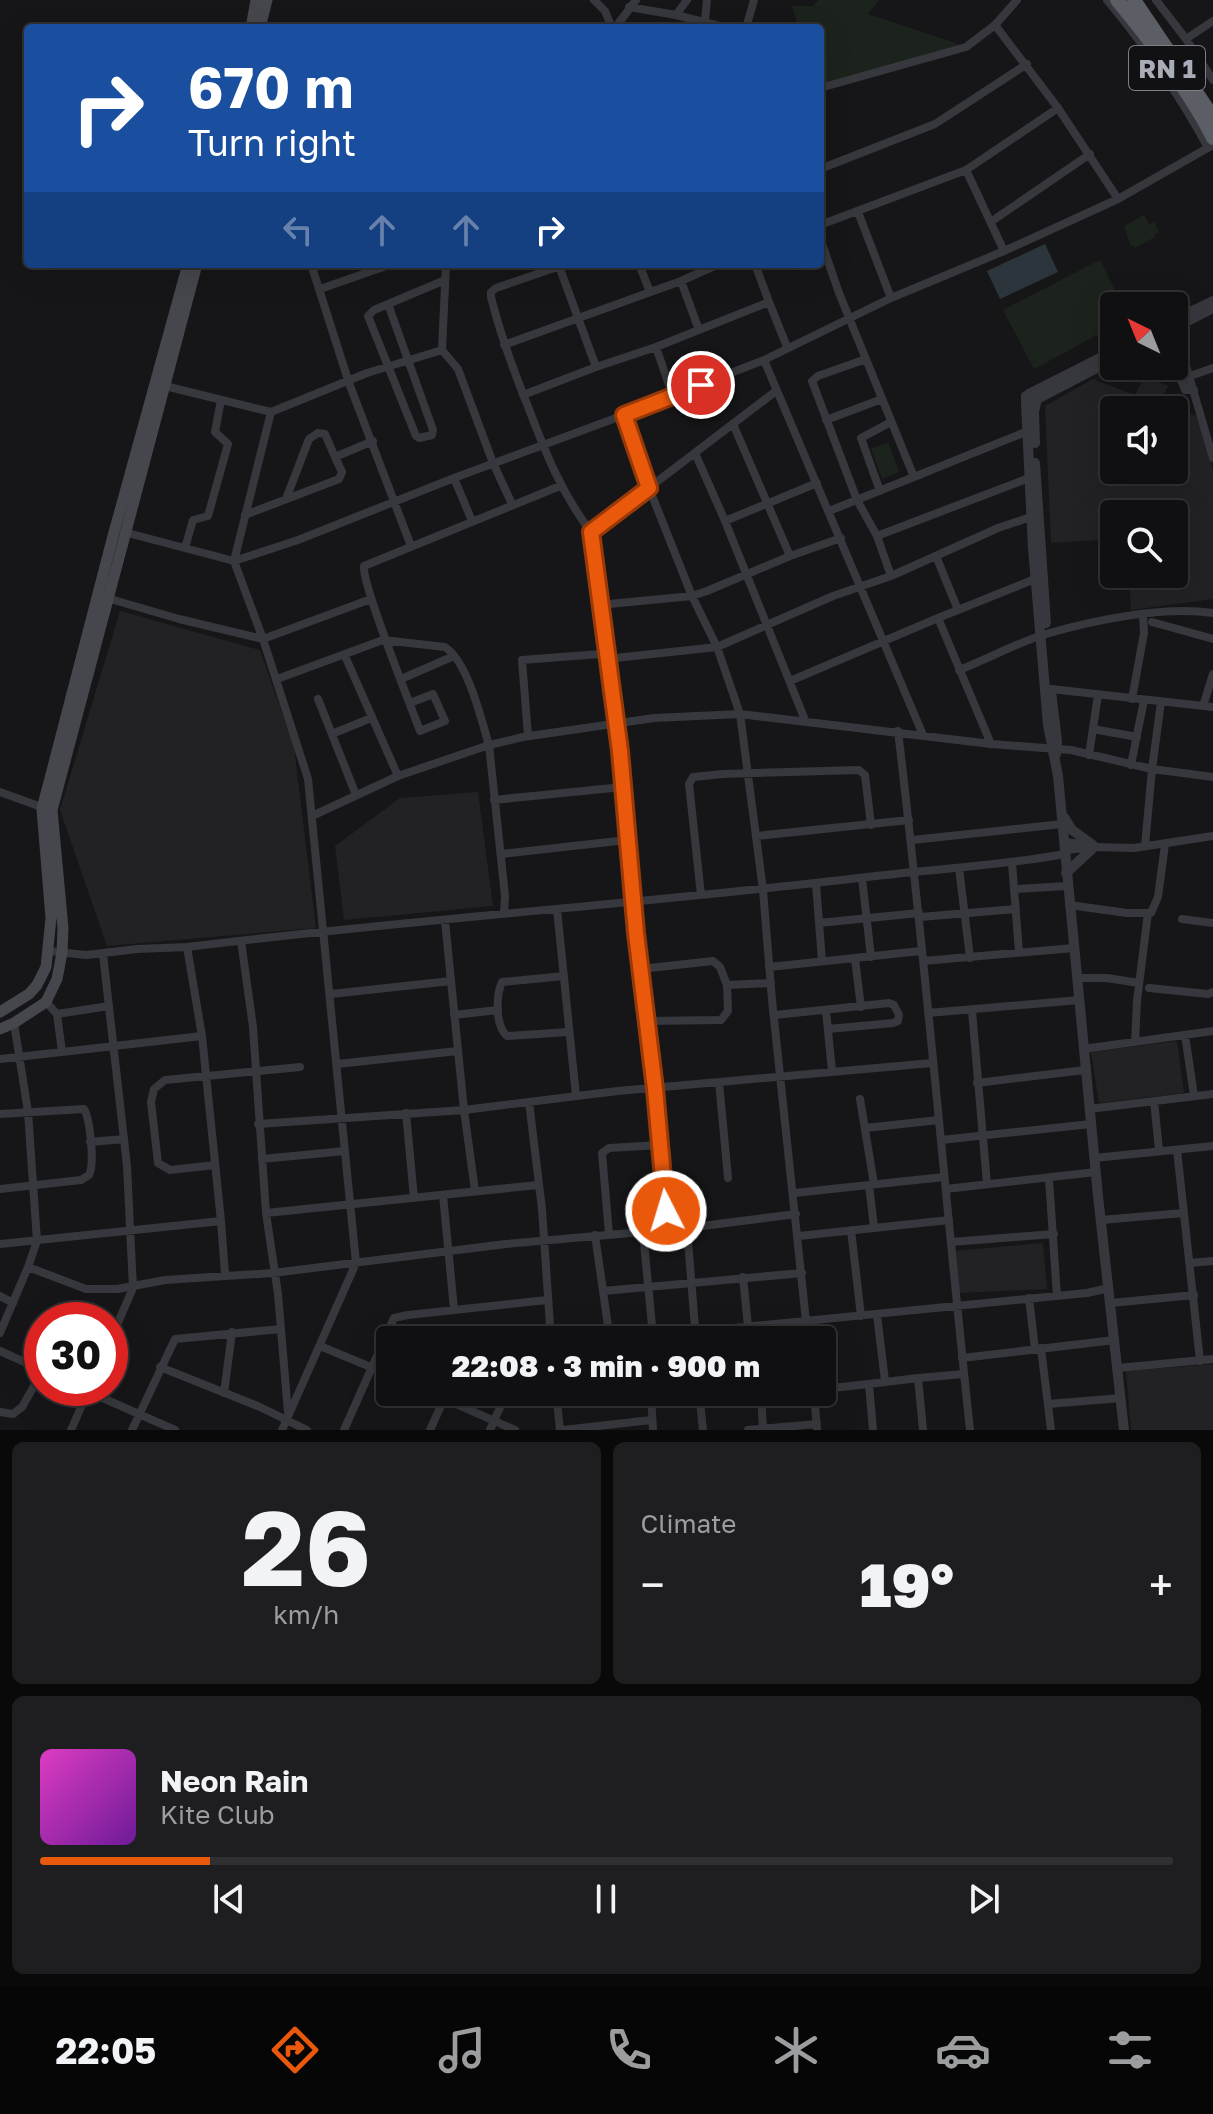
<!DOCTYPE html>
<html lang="en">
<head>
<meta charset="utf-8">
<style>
  :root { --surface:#101012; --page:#1e1e20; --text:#f1f3f6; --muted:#9c9d9f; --line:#303032; --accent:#ea580c }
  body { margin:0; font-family:"Golos Text",sans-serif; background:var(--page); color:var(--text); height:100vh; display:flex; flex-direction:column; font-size:30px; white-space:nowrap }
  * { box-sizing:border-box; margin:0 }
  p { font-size:26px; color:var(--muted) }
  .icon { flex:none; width:44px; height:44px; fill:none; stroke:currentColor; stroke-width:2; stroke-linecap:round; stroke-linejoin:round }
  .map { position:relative; height:1430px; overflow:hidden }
  .details { display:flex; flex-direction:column; gap:12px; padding:12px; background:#09090a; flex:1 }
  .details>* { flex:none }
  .guide { position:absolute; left:24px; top:24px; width:800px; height:244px; border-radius:8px; box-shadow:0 8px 32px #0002,0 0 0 2px var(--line); background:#1a4fa0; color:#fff; overflow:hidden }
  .needle { width:52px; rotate:317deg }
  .controls { position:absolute; left:1100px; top:292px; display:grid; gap:16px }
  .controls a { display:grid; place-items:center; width:88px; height:88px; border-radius:8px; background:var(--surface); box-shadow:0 8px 32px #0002,0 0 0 2px var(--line); font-size:40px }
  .speed { position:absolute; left:24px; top:1302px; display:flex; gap:16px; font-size:40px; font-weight:700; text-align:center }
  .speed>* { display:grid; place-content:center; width:104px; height:104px; border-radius:50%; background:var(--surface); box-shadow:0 8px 32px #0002,0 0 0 2px var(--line); line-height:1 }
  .speed .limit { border:12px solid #d22; background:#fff; color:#111 }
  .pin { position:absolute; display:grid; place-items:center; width:68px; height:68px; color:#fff; margin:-34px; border:4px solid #fff; border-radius:50%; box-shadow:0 2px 8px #0007 }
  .me { position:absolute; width:88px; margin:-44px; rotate:355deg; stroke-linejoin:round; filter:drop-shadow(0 0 6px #0008) }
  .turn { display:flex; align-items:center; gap:28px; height:168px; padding:0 32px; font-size:36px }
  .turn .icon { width:104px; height:104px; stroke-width:2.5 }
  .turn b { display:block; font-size:56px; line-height:68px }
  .lanes { display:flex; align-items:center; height:76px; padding:0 32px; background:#0003; justify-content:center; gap:40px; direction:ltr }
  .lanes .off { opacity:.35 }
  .big { font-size:60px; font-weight:800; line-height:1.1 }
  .details .widget { flex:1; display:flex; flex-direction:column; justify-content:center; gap:12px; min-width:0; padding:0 28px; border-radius:12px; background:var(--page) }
  .details .dial { align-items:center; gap:0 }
  .dial b { font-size:104px; line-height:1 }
  .song { display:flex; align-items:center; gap:24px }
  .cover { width:96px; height:96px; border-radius:12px; background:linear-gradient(135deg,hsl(310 70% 55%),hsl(280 70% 35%)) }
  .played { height:8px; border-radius:4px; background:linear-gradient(90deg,var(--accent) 15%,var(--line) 15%) }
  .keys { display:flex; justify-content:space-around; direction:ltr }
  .heat { display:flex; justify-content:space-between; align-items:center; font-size:44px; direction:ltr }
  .details .tiles { flex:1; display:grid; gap:12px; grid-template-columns:1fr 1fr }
  .widget:last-child { grid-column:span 2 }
  .trip { position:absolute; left:376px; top:1326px; width:460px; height:80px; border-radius:8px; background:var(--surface); box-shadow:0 8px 32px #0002,0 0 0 2px var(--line); font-weight:800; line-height:80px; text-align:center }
  .menu { display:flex; height:128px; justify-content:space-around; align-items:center; background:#060607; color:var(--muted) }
  .menu .icon { width:56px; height:56px }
  .menu .current { color:var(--accent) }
  .menu b { font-size:36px; color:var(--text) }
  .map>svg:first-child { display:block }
  .built { fill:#222225; fill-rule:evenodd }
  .green { fill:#1c231d }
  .water { fill:#2c353c }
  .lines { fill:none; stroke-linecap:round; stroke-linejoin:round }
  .minor { stroke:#37383d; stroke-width:8 }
  .tertiary { stroke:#37383d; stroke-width:10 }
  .secondary { stroke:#45474d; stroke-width:11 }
  .trunk { stroke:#5b5e65; stroke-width:14 }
  .route-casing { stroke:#983908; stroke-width:20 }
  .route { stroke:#ea580c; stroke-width:14 }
  .labels { text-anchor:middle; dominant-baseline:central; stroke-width:8; stroke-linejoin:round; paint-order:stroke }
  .shield { fill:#111113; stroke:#7b7e86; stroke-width:2 }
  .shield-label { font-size:26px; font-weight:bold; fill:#a8adb8 }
</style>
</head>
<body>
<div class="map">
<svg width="1213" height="1430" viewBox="0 0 1213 1430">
  <rect width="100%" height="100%" fill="#161618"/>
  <path class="built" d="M1144,376l24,10 -7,15 23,13 16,2 13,54v129l-82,11 -2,-36h45v-60h-60v25l-63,4 -6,-137 48,-27 42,16zM1114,410h60v60h-60z
    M120,611l140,39 34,97 22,181 -209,18 -47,-136z
    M478,792l15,114 -149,14 -9,-74 65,-48z
    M1177,1041l7,52 -85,10 -8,-51z
    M1043,1243l4,46 -89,4 -4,-42z
    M1213,1364v66h-82l-5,-59z"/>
  <path class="green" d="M818,0h61l-11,14 87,29 4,4 -139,38v-57h-21l-7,-22h21z
    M1144,215l5,9 5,-2 5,10 -5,3 1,2 -20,11 -1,-3 -3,2 -7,-21z
    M1100,260l23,46h-9v20l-80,43 -31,-59z
    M888,442l11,30 -17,7 -11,-30z"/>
  <path class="water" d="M1045,244l13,28 -58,27 -13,-28z"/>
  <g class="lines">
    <path class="minor" d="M594,0l11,11 7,17
      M1017,0l-22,25 63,83 60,91
      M1107,0c39,47 73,95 101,148
      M1156,0l30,39 27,41
      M629,7l47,8 11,-15
      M676,15l51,13
      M705,20l2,-20
      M615,28l21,-28
      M746,28l8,-28
      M1186,39l27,-18
      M820,88l146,-41 29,-22
      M820,169l115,-45 92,-60
      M966,170l38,81
      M858,212l33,86
      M992,221l98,-67
      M820,225l146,-55 92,-62
      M820,238l19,55 75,184 -85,34
      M311,264l38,119 62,163
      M566,264l-70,24 -5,4v5c9,37 22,72 36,107 18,47 33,87 64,128
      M639,264l11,28
      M681,281l18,49
      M320,289l72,-25
      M769,302l18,45
      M388,304l45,126 -1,5 -13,3 -3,-2 -48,-120 6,-6 71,-30
      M1175,328l38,130
      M504,345l177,-64 38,-17
      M656,347l17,50
      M442,350l16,19 35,94 19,41
      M866,359l-48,17 -6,5 45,119 20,36 14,40
      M764,360l159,375
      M1174,361l11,29h9
      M596,367l60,-20 113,-45 -14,-38
      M1190,376l23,-8
      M165,386l106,26
      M523,395l73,-28 -37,-101
      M826,420l56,-21
      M733,424l57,132
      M695,453l30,68 92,-38
      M914,477l114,-46
      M454,478l18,43
      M880,491l-19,-53 30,-16
      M286,499l23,-60 9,-6 7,1 10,23
      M245,515l94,-36 3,-7 -7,-15 38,-16
      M725,521l80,199
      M124,532l110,29 64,-21 156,-62 170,-63
      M877,536l152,-58
      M185,548l8,-28 15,-4 20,-72 -13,-12 6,-32
      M936,556l22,54
      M107,598l72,21 84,20 45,140 48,484 -74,167
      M371,599l-108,40 -29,-78 37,-149 96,-39 75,-23 4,-86
      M599,605l93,-9 15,-5 83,-35 51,-18
      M1152,622l61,17
      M959,670c29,-11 57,-27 87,-36 48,-14 117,-28 167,-21
      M277,679l106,-39 62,7c23,15 36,72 44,98l-91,31 -53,-120
      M401,679l53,-23
      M790,681l148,-63
      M1051,689l162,18
      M318,699l38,96
      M1132,699l12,-66 -1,-18
      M1161,702l-9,67 61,8
      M410,703l23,-9 12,27 -25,10c-9,-25 -59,-149 -56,-165l196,-80
      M1203,706l10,-32
      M1093,729l44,8
      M898,731c28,233 47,466 72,699
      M332,734l39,-16
      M528,736l-6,-76 78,-6 6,5 111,-12 116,-51 58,-20 107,-48 39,-13
      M991,744l-53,-126 97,-39
      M1089,755l9,-60
      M1131,765l13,-65
      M0,792l47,17
      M494,800l129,-13
      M312,816l86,-40
      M756,836l153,-16
      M912,840l150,-16
      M1064,842l27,3
      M1065,850l31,-3 38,1 79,-12
      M501,854l126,-14
      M1012,863l7,89
      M959,868l11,90
      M862,878l9,79
      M816,884l6,77
      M1015,889l52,-3
      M701,895l-12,-111 4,-7 30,-3 136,-4 6,5 6,50
      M1069,905l58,8h24l7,-16 7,-53
      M557,909l19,187
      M504,913l1,-17 -16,-151 34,-8 131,-19 86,-4 -23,-67 -25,-51 -43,-108 -25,-73 140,-55 127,-62 113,-47 114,-52 95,-54
      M920,917l96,-8
      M1182,919l31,4
      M445,921l19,189 11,81
      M819,923l100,-10
      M241,941l12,86 13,186 12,81 10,119
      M49,951l37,4 51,-6 50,-2c226,-28 454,-43 680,-70 66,-8 133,-11 198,-23
      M103,954l24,212 6,122 -23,53
      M855,959l6,48
      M923,961l151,-13
      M769,967l152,-16
      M640,969l73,-8 7,6 7,18 44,-2
      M564,976l-62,6c-6,13 -7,44 5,54l61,-4
      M1077,978h30l32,5
      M1149,988l59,6 5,-2
      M331,994l120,-13
      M46,1002l11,12 5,38
      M826,1011l6,60
      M972,1011l15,173
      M928,1013l152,-13
      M57,1014l52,-8
      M454,1015l44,-5
      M775,1015l114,-12 5,2 5,10 -1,6 -5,2 -65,6
      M646,1021l75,-1 7,-9 -1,-26
      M14,1023l14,89 9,129 -9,26
      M1185,1035l9,61
      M1135,1042l2,-41 11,-88
      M1083,1049l130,-18
      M0,1059l202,-23
      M337,1064l121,-13
      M719,1082l9,96
      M977,1083l108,-13
      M860,1099l14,85
      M1154,1101l5,49
      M529,1102l13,107 9,131
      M1089,1109l124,-15
      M406,1113l8,85
      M0,1114l84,-5c6,10 11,55 5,66l-8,5 -81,9
      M258,1124l206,-14 154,-19 314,-28
      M865,1128l74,-8
      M941,1140l150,-16
      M90,1142l34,-3
      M1177,1150l23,211
      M1094,1158l119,-12
      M262,1159l83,-8
      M215,1165l-45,5 -12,-7 -7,-61 3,-13 11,-9 135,-13
      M1049,1179l8,117
      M869,1185l5,42
      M946,1189l150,-17
      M794,1193l150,-16
      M443,1195l11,114
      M266,1213l272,-28
      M1101,1220l82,-7
      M221,1221l4,53
      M687,1228l9,112
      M667,1229l-12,-140 -19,-156 -16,-182 -29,-219 185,-141
      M851,1230l10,86
      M643,1232l10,104
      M609,1234l-7,-81 7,-5 51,-3
      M595,1235l15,105
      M799,1236l150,-16
      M951,1242l103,-8
      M0,1244l221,-23 -19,-185 -15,-89
      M1189,1263l24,-2
      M743,1277l5,49
      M603,1291l199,-18
      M0,1296l13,7
      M1029,1298l6,51
      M1111,1303l83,-8
      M877,1315l8,66
      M755,1326l2,14
      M0,1333l28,-66 58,22h31l48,-9 108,-7 233,-29 181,-16 109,-14
      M609,1337l44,-1 434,-43 22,-5
      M808,1340l-36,-340 -9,-110 -23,-176 251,30 80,6 81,19 -7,77
      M320,1346l70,29
      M1041,1348l10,82
      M0,1351l42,19
      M962,1358l153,-18
      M160,1367l100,40 47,23
      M1118,1368l95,-9
      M918,1378l46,-4
      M80,1388l95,42
      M822,1389l47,-5
      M429,1392l86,38
      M556,1392l4,38
      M651,1392l2,38
      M699,1392l4,38
      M761,1392l2,38
      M814,1392l3,38
      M224,1393l8,-61
      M1048,1404l73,-6
      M0,1412l13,2 9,-7 20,-35
      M71,1430l18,-41
      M132,1430l43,-91 106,-10
      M344,1430l50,-112 14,-3 139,-15
      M430,1430l14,-31
      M490,1430l17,-38
      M563,1430l88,-10
      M748,1430l69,-6
      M873,1430l-4,-46 49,-6 5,52"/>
    <path class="tertiary" d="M1174,320l39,-19
      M1174,328l39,-20
      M1029,394l85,-43
      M1037,399l77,-40
      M1026,404l7,144 15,177 10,51 40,420 26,234
      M1035,443l-1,-31 3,-13 -5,-5 -6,2v8l9,1
      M1035,463l11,160
      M1051,691l6,50 -1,13
      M1064,817l8,13 21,15
      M1066,873l27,-25"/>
    <path class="secondary" d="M251,28l5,-28
      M260,28l7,-28
      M0,1012l29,-18 8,-9 9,-18 5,-49 -9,-109 71,-273 75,-272
      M0,1029l14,-6 32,-21 11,-23 5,-26 1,-25 -11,-118 145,-546"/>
    <path class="trunk" d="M1117,0c31,37 75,95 96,138
      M1134,0l79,117"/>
  </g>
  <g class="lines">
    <g class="route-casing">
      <path id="route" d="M666,1211l-11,-122 -19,-156 -16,-182 -29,-219 58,-44 -25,-73 77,-30"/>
    </g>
    <use href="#route" class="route"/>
  </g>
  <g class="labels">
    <rect class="shield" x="1129" y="46" width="76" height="44" rx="6"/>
    <g class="shield-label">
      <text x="1167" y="68">RN 1</text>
    </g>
  </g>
</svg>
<div class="controls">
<a><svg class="needle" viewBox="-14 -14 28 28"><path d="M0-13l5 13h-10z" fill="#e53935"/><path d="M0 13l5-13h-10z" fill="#9c9d9f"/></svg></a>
<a><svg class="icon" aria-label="sound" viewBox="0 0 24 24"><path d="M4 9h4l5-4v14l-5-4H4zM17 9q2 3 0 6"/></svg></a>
<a><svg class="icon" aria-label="search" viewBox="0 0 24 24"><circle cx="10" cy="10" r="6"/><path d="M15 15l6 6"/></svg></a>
</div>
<div class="speed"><div class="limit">30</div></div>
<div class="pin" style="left:701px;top:385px;background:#d93025"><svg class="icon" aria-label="arrive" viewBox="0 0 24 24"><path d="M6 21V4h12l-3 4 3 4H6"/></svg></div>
<svg class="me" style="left:666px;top:1211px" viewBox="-20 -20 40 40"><circle r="17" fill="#ea580c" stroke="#fff" stroke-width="3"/><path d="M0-11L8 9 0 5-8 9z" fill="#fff"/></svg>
<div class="trip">22:08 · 3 min · 900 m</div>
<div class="guide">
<div class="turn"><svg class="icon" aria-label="right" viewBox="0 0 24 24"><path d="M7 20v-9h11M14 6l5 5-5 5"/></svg><div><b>670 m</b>Turn right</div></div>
<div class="lanes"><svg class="icon off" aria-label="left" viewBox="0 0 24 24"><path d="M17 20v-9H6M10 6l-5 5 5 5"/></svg><svg class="icon off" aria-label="ahead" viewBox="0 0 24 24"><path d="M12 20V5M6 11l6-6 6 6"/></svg><svg class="icon off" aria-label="ahead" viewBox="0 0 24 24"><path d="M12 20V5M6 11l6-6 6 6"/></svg><svg class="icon" aria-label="right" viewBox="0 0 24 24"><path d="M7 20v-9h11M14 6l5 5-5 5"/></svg></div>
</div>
</div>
<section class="details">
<div class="tiles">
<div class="widget dial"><b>26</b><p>km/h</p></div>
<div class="widget"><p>Climate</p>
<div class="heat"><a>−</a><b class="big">19°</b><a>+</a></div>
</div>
<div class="widget">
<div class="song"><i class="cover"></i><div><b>Neon Rain</b><p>Kite Club</p></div></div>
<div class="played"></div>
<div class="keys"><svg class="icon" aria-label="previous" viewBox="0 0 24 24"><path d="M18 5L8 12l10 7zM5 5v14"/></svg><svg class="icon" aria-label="pause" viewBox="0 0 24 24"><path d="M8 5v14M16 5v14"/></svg><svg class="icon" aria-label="next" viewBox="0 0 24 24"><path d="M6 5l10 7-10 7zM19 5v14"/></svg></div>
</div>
</div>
</section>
<nav class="menu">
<b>22:05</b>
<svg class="icon current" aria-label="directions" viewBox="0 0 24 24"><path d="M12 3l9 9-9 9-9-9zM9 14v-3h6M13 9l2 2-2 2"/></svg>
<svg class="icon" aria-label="music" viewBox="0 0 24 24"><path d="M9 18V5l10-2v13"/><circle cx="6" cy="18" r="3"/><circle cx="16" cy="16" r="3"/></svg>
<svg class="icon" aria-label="phone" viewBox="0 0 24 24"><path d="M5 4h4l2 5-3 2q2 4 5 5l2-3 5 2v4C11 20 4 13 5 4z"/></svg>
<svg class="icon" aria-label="climate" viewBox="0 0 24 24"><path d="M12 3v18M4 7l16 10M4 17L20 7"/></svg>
<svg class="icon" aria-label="car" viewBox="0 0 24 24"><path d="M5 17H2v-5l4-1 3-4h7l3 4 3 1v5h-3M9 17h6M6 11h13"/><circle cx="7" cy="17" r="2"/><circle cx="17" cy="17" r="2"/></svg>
<svg class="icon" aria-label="filters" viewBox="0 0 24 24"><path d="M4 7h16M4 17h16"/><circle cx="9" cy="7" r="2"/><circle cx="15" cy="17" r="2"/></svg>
</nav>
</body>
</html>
